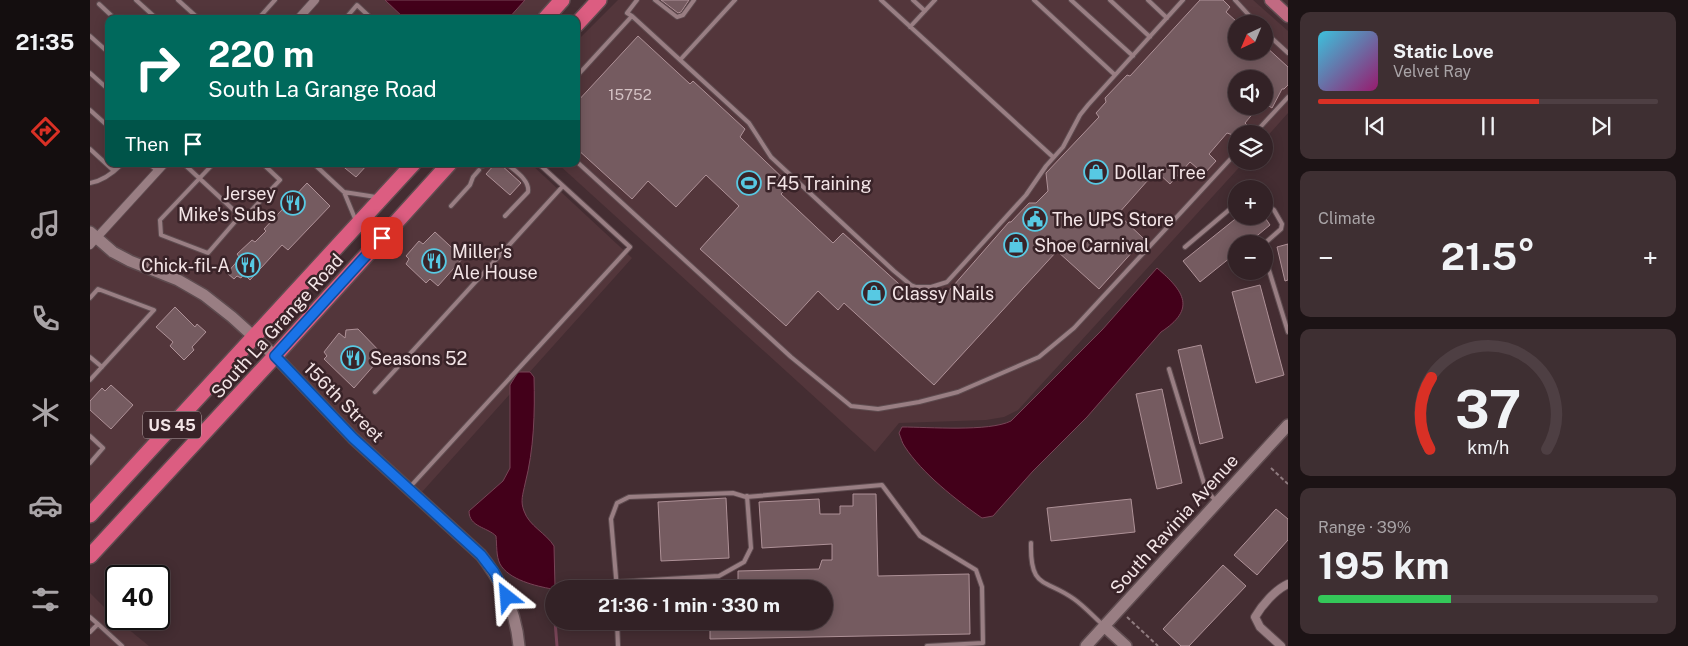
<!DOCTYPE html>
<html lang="en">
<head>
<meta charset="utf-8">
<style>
  :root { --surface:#332226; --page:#3e2f32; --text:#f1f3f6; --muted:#a9a4a7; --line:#4e3f43; --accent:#d93025 }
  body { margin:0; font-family:"Public Sans",sans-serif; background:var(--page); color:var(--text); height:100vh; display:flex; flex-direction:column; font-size:19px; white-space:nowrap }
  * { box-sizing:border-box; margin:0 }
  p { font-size:16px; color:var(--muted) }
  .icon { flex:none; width:28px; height:28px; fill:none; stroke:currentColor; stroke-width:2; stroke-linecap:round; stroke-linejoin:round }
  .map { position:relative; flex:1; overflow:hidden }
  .panel { display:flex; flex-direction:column; gap:12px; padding:12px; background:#1c1315; width:400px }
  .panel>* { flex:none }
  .top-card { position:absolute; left:15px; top:15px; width:475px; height:152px; border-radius:10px; box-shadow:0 2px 12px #0003,0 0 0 1px var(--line); background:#00695c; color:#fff; overflow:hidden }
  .needle { width:32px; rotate:224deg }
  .tools { position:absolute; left:1138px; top:15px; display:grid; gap:10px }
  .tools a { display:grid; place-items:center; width:45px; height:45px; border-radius:50%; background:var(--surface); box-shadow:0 2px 12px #0003,0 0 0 1px var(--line); font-size:25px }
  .speed { position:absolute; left:15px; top:565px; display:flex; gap:10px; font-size:25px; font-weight:700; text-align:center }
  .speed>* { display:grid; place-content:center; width:65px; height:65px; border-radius:50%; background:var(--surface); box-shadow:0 2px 12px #0003,0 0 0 1px var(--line); line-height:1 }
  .speed .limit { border:2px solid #111; border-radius:8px; background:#fff; color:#111 }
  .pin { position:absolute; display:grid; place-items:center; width:42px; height:42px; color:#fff; margin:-21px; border-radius:10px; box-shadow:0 2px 8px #0006 }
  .me { position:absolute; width:55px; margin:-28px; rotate:332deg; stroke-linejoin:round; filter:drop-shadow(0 0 4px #0008) }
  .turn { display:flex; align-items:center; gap:18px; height:105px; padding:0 20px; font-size:22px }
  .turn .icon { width:65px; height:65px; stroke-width:2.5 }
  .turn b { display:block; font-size:35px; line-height:42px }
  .then { display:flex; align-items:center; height:48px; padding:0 20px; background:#0003; gap:10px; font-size:19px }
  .big { font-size:38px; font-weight:700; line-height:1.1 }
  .panel .card { flex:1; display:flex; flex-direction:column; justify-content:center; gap:8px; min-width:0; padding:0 18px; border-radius:10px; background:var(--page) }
  .panel .dial { align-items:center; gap:0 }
  .dial svg { height:130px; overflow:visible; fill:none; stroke:var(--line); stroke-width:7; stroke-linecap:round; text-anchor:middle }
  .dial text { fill:var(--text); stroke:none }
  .song { display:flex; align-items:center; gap:15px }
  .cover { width:60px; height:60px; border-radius:8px; background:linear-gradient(135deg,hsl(190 70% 55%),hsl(320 70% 35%)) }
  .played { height:5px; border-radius:2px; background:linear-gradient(90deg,var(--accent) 65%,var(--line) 65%) }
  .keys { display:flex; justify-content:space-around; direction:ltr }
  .heat { display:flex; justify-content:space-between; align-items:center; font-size:28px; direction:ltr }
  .charge { height:8px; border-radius:4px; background:linear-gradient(90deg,#34c759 39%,var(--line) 0) }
  .trip { position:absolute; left:455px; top:580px; width:288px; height:50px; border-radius:25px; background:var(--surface); box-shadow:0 2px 12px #0003,0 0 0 1px var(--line); font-weight:700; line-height:50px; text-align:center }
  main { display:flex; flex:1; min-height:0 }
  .tabs { display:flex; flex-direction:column; width:90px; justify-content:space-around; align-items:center; background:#140e0f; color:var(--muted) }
  .tabs .icon { width:35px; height:35px }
  .tabs .active { color:var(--accent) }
  .tabs b { font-size:22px; color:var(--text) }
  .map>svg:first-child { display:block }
  .built { fill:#53363b; fill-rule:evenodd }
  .water { fill:#43001a; stroke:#784457 }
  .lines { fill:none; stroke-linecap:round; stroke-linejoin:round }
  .stream { stroke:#784457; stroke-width:3 }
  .building { fill:#755b60; stroke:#ae9197 }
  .lane-casing { stroke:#5e4b4f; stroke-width:6 }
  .street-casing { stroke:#5e4b4f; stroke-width:10 }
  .secondary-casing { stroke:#5e4b4f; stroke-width:14 }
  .primary-casing { stroke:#5e4b4f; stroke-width:15 }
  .highway-casing { stroke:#5e4b4f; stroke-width:18 }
  .path { stroke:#8f7b7f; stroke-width:2; stroke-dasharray:4 2.5; stroke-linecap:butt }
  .lane { stroke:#997e83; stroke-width:4 }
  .street { stroke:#997e83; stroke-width:8 }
  .secondary { stroke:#997e83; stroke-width:11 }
  .primary { stroke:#c16a82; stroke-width:12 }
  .highway { stroke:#dc5d81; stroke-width:15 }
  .route-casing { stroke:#114b97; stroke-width:12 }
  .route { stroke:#1a73e8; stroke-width:9 }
  .labels { text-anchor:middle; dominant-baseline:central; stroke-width:5; stroke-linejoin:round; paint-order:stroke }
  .number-label { font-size:15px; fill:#d4c2c4 }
  .shield { fill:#392328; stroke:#bbaaad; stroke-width:1 }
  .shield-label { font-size:16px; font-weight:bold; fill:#f3e4e6 }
  .poi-label { font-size:18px; fill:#f3e4e6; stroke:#392328; text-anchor:start }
  .street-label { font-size:18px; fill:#f3e4e6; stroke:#392328 }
</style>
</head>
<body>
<main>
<nav class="tabs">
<b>21:35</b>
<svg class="icon active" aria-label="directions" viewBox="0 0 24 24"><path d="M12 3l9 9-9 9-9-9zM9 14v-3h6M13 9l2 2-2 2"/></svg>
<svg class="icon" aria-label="music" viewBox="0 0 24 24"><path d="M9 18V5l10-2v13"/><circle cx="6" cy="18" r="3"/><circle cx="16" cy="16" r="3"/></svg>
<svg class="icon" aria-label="phone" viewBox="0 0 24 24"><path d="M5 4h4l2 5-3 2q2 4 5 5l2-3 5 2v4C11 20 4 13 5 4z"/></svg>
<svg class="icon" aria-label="climate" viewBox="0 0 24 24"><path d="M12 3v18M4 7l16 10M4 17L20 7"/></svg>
<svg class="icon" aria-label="car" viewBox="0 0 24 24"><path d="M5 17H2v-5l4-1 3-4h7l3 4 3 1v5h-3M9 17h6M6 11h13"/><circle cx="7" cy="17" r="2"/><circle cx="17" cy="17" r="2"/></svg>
<svg class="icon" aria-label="filters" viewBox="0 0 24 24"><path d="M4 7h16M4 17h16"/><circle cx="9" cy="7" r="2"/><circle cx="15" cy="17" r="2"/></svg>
</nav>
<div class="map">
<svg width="1198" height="646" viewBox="0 0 1198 646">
  <rect width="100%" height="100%" fill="#442d32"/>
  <path class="built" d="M0,0h469l-17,19h-433v145h300l-319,346z
    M528,0h635l35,31v82l-24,27v-6h-28v27h9l-227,249 -14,7 -18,3 -87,3 -24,29 -317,-288h18v-122zM1146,24h28v27h-28zM1146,79h28v27h-28z
    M365,164h76l101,94 -210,234 -67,-60 -71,-76z
    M0,593l26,26 33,27h-59z"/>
  <path class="water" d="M295,0h140l-17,19h-103z
    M1067,268c28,24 39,41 4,64l-74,85 -54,54 -40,45 -11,2c-26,-18 -60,-45 -77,-71 -3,-4 -4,-9 -6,-14l3,-6c26,0 87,5 109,-6l91,-91z
    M428,372h12l4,5c1,36 0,72 -9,107 -2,10 -5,17 -1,27 5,15 22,22 30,35l1,41 -3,2c-16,-3 -43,-9 -52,-25 -4,-8 -3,-19 -4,-28 -9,-9 -27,-9 -27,-25l34,-30 7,-13v-83z"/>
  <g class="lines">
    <path class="stream" d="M462,589l2,7
      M465,621l2,25"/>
  </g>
  <path class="building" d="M571,0h28l-8,12 -3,1z
    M1110,0h23l7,7 -4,5 10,9v30h28v-6l24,22v18l-4,4h-2l-10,19 -8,-5v-24h-28v27h23l-14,17 5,5 -6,6h-8v2l-9,-3 -18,21 7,7 -12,13 -14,-12 -20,22 -14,-13 -38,43 26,25 -45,50 -42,-38 -123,134 -90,-82 -6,7 -20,-19 -32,35 -86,-77 39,-43 -33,-31 -30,32 -28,-26 -16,18 -56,-51v-45l62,-67 52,48 3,-3 52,48 -5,8 50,48 -9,9 52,49 10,-10 67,61 37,-1 62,-71h2l18,-19h7l12,-12 -2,-18 53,-56 -3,-4 10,-11 -1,-4 22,-23 3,1z
    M250,164h28l-12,13z
    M405,164h5l21,19 -11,12 -24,-21z
    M217,183l23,23 -42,44 -6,-5 -32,35 -6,-6 -3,4 -4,-2 -3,3 -7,-6 13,-15 -3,-4 15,-14 3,2 11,-11 -2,-2z
    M1149,216h25l6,9 -23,19h-11v9l-36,29 -17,-21z
    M345,232l28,26 -25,28 -8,-7 -4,4 -20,-19 3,-5 -3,-3 13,-15 4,3z
    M1198,244v36l-3,1 -8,-34z
    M1170,285l24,90 -28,8 -24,-91z
    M85,307l20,20 2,-3 9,8 -14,15 2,3 -10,10 -14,-14 3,-4 -17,-15z
    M268,329l25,26 -29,33 -30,-29 3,-3 -3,-4 15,-19 6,5 1,-8z
    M1111,345l22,93 -23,6 -22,-94z
    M21,385l22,20 -22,24 -21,-19v-9l12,-13 3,3z
    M1072,389l20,94 -25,6 -21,-95z
    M763,494h23l2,82 91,-2 1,60 -260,5v-18h114v-32h-86v-18l81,-2 3,-9h10v-16l-70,4 -3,-46 60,-3 1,15h20v-8h13z
    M636,498l3,60 -68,3 -3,-59z
    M1041,499l4,33 -84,9 -4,-33z
    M1186,509l12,10v21l-31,35 -23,-20z
    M1133,565l23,21 -57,60h-8l-18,-17z"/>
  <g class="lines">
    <g class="lane-casing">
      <path id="lane" d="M46,0l21,19
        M88,0l21,19
        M565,0l22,17 6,-2 11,-15
        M791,0l172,157
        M823,0l12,11
        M944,0l81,75
        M981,0l62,56
        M1020,0l40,37
        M1058,0l19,18
        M1145,0l22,24
        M9,4l16,15
        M542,16l-5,-3 10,-13
        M168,19l17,-19
        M255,19l12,-14 15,14
        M820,27l25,-27
        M1174,31l24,22
        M0,36l19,17
        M590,60l55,-60
        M0,73l19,17
        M486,77l56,-61 117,107 22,34 123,114 17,14 5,2h15l16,-5 79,-87 20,-29 17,-19 17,-32 8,-10 95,-105
        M0,110l19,17
        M1164,134l34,-37
        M0,149l24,22
        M486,161l215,196 60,49 27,3 41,-7 39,-10 81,-35 35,-29 162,-175
        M59,164l9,7
        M94,164l56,52 -32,37 -47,-18 -1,-15 53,-56
        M224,164l30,28 12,29
        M393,166l2,-2
        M0,183c13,-2 23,-10 32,-19
        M254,192l32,5
        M1174,202l10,8 8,14 -1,5 -17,15
        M361,206l19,-21 3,-8 6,-7
        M150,216l8,-2 32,-34 -17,-16
        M415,216l23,-24c2,-12 -13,-21 -21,-28
        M1095,247l51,-43
        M1174,254l24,78
        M0,298l8,-9 56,21 -64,70
        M0,357l12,10
        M1079,369l37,121 10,11
        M285,392l188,-206
        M0,436l13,12 -13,15
        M319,488l221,-241 -91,-83
        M941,543c-1,47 14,35 43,56 10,7 19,17 29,26
        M526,582l103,-6 25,-14 7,-14 -4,-52
        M527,589l-6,-70 6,-16 12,-6 104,-4 13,4 136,-12 38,51 56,34 6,17 1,56 -56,3
        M0,617l8,7
        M527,621l1,25
        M0,632l8,-8 24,22"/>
    </g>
    <g class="street-casing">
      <path id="street" d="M208,19l17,-19
        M0,245l74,-81
        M1191,646l-21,-19 -5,-10c7,-12 20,-27 33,-33"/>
    </g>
    <g class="secondary-casing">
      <path id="secondary" d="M0,232l23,20 17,9 48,19 26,15 28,22 43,39 78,82 128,117c21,27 35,56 38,91
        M1014,626l22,20
        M996,646l202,-221"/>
    </g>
    <g class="primary-casing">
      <path id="primary" d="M1181,0l17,16"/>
    </g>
    <g class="highway-casing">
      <path id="highway" d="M455,19l17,-19
        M486,25l23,-25
        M0,515l323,-351
        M0,556l185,-200 174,-192"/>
    </g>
    <path class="path" d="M1181,468l17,16
      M1037,617l31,29"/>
    <use href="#lane" class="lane"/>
    <use href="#street" class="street"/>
    <use href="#secondary" class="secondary"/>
    <use href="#primary" class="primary"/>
    <use href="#highway" class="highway"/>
  </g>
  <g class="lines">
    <g class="route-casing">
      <path id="route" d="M292,238l-107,118 78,82 128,117 13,17 13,25"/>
    </g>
    <use href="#route" class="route"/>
  </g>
  <defs>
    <g id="shop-ring" transform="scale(1.25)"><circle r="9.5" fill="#392328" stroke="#57c9e3" stroke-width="1.5"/><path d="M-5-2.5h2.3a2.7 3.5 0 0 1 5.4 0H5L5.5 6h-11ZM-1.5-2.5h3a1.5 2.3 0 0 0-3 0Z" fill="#57c9e3"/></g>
    <g id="stadium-ring" transform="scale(1.25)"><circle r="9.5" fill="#392328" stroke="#57c9e3" stroke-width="1.5"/><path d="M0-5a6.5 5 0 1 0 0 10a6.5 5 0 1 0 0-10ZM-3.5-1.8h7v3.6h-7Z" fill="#57c9e3"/></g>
    <g id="restaurant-ring" transform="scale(1.25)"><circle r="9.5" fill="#392328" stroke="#57c9e3" stroke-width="1.5"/><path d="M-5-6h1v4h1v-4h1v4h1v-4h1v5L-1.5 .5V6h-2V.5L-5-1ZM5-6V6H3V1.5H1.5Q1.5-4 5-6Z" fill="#57c9e3"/></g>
    <g id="civic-ring" transform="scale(1.25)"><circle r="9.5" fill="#392328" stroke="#57c9e3" stroke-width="1.5"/><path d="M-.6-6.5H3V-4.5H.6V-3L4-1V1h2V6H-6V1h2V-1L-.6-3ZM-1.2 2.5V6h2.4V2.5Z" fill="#57c9e3"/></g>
  </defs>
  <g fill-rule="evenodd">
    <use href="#shop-ring" x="1006" y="172"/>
    <use href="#stadium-ring" x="659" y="183"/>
    <use href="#restaurant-ring" x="203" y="203"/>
    <use href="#civic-ring" x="945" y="219"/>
    <use href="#shop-ring" x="926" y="245"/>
    <use href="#restaurant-ring" x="344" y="261"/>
    <use href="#restaurant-ring" x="158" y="265"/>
    <use href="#shop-ring" x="784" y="293"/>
    <use href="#restaurant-ring" x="263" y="358"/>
  </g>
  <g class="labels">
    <g class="number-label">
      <text x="540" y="94">15752</text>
    </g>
    <rect class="shield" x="53" y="411.5" width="58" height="27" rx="4"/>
    <g class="shield-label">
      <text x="82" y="425">US 45</text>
    </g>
    <g class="poi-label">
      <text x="1024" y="172">Dollar Tree</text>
      <text x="676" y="183">F45 Training</text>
      <text x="186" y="193" text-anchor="end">Jersey<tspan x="186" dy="21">Mike's Subs</tspan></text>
      <text x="962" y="219">The UPS Store</text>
      <text x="944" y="245">Shoe Carnival</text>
      <text x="362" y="251">Miller's<tspan x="362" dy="21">Ale House</tspan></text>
      <text x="140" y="265" text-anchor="end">Chick-fil-A</text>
      <text x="802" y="293">Classy Nails</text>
      <text x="280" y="358">Seasons 52</text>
    </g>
    <g class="street-label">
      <text transform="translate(187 326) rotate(-48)">South La Grange Road</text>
      <text transform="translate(254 402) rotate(45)">156th Street</text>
      <text transform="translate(1084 524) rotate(-48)">South Ravinia Avenue</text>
    </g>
  </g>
</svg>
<div class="tools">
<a><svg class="needle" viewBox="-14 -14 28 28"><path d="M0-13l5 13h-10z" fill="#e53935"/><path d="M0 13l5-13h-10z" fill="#a9a4a7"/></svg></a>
<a><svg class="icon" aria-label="sound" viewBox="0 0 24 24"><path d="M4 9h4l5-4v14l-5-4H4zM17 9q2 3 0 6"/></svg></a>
<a><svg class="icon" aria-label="layers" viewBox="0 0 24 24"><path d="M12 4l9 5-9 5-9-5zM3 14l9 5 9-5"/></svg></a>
<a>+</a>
<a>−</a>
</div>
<div class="speed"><div class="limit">40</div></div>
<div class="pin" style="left:292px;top:238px;background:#d93025"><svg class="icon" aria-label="arrive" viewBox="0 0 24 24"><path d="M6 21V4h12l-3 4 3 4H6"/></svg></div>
<svg class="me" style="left:417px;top:597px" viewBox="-20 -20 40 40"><path d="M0-17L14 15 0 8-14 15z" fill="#1a73e8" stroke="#fff" stroke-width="4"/></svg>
<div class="trip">21:36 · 1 min · 330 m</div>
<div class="top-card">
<div class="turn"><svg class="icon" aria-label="right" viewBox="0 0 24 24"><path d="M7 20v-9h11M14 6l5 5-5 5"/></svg><div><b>220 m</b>South La Grange Road</div></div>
<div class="then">Then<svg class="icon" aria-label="arrive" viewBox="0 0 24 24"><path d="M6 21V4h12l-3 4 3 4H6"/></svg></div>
</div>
</div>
<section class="panel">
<div class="card">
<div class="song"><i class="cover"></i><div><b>Static Love</b><p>Velvet Ray</p></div></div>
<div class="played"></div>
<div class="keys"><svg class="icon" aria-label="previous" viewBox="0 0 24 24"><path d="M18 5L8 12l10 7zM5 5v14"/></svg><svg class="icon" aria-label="pause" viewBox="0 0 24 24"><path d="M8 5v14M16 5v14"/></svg><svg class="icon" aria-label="next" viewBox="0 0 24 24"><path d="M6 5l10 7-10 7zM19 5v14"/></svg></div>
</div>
<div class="card"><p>Climate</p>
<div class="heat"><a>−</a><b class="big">21.5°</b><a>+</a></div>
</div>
<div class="card dial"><svg viewBox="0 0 100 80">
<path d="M14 69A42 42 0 1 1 86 69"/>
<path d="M14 69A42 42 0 0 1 15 25" stroke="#d93025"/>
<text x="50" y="56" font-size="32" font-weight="700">37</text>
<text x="50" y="72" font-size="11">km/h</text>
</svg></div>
<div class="card"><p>Range · 39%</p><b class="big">195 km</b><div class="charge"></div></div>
</section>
</main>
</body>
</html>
